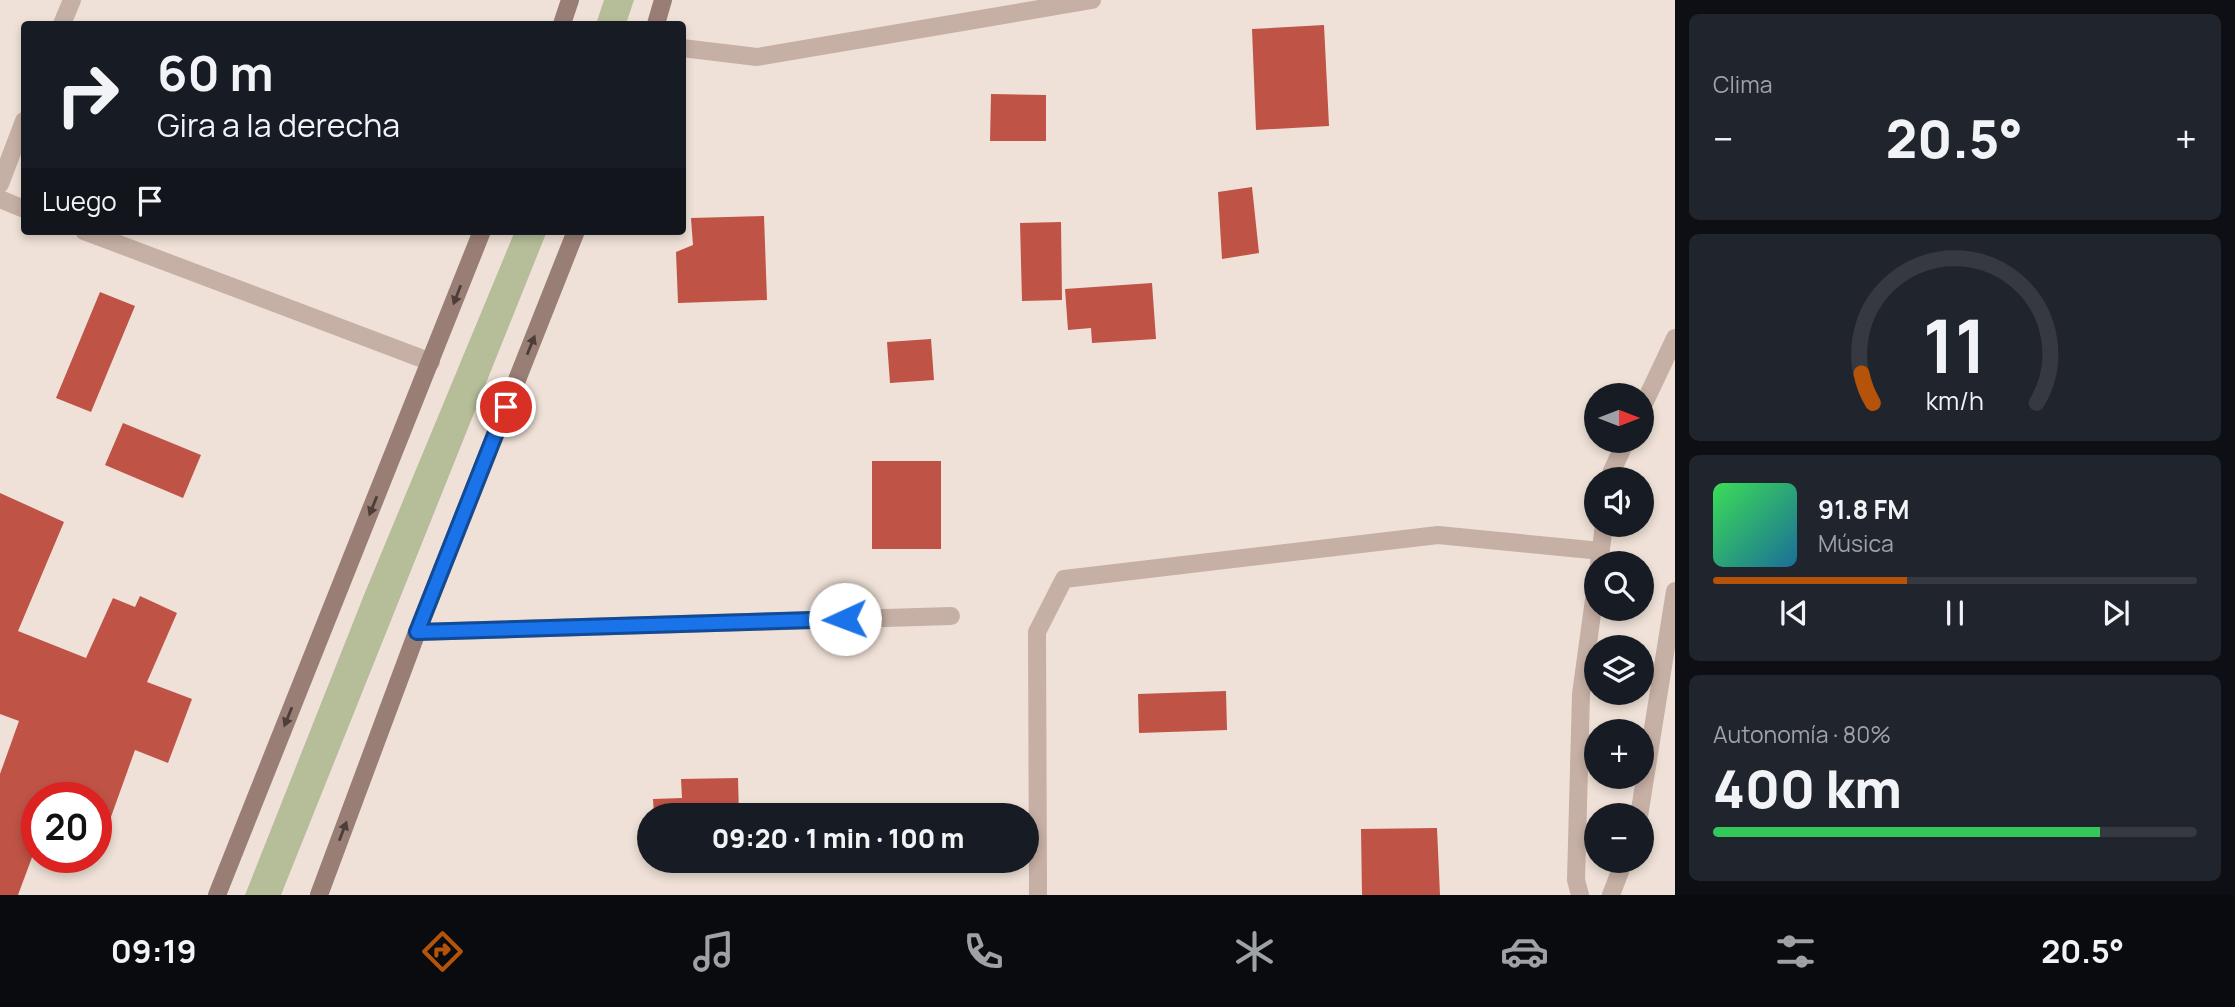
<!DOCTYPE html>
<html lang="es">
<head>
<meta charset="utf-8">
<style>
  :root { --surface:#171b24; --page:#20242c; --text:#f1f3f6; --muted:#9ea1a6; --line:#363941; --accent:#b45309 }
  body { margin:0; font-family:Manrope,sans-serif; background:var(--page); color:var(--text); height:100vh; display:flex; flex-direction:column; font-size:26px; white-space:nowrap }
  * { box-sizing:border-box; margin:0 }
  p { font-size:23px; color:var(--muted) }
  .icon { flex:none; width:38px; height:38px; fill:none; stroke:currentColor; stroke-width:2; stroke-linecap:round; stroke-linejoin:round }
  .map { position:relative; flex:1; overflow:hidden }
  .side { display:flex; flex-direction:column; gap:14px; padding:14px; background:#0d0f14; width:560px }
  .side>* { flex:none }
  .guide { position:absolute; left:21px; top:21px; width:665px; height:214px; border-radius:7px; box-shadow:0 4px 10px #0003; background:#171b24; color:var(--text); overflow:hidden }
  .needle { width:46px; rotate:90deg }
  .tools { position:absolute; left:1584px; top:383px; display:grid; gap:14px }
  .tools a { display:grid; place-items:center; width:70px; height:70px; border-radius:50%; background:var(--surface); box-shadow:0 4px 10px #0003; font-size:35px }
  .speed { position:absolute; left:21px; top:782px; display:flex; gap:14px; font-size:35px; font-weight:700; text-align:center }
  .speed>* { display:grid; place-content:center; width:91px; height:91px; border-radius:50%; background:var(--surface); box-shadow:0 4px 10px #0003; line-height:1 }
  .speed .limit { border:10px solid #d22; background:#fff; color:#111 }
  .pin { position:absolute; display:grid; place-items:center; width:60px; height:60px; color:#fff; margin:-30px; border:4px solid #fff; border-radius:50%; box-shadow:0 2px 7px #0007 }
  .me { position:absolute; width:77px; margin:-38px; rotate:268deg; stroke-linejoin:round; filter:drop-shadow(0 0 5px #0008) }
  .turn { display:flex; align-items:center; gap:24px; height:147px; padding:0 21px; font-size:32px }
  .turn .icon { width:91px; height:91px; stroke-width:2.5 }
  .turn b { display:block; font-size:49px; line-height:60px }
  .then { display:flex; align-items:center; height:66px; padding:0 21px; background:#0003; gap:14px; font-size:26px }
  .big { font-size:52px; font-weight:800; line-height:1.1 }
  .side .card { flex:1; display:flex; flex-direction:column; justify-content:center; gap:10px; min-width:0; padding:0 24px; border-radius:10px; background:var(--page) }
  .side .dial { align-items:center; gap:0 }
  .dial svg { height:182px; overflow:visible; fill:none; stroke:var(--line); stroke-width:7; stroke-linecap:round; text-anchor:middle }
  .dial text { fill:var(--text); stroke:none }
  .song { display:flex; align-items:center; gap:21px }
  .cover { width:84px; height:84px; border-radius:10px; background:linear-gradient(135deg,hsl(130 70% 55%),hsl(200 70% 35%)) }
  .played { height:7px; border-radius:4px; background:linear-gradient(90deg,var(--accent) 40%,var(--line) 40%) }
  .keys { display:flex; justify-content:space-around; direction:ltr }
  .heat { display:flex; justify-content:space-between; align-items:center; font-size:38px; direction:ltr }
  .charge { height:10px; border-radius:5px; background:linear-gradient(90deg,#34c759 80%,var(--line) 0) }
  .trip { position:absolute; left:637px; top:803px; width:402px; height:70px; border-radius:35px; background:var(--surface); box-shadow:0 4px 10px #0003; font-weight:800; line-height:70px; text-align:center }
  .dock { display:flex; height:112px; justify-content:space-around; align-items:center; background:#090b0e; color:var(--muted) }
  .dock .icon { width:49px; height:49px }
  .dock .current { color:var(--accent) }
  .dock b { font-size:32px; color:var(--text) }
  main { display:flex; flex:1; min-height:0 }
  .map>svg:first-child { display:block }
  .green { fill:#b5bd99 }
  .building { fill:#bf5346 }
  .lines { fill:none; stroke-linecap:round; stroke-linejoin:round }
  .lane { stroke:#c6afa4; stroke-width:18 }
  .street { stroke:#c6afa4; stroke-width:18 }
  .secondary { stroke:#997e76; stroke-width:18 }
  .oneway { fill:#4c3e39 }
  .route-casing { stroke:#114b97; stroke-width:18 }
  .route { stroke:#1a73e8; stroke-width:12 }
</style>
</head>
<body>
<main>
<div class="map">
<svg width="1675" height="895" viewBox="0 0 1675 895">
  <rect width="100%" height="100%" fill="#efe1d7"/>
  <path class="green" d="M604,0h30l-8,24h-30z
    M515,231h32l-266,664h-36l121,-305z"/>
  <path class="building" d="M1324,25l5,101 -73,4 -4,-101z
    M991,94l55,1v46h-56z
    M1252,187l7,66 -37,6 -4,-67z
    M764,216l3,84 -89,3 -2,-51 17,-7 -2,-27z
    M1061,222l1,78 -40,1 -2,-78z
    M1152,283l4,56 -64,4 -1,-15 -23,2 -3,-41z
    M100,292l35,14 -44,106 -35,-14z
    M931,339l3,41 -44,3 -3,-41z
    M123,423l78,32 -18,43 -78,-33z
    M872,461h69v88h-69z
    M0,493l64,29 -46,109 68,27 27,-60 22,9 5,-11 37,17 -30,69 45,17 -24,64 -33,-13 -28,78 -11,-4v-26h-59v46l-19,51h-18v-121l19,-53 -19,-7z
    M1226,691l1,39 -88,3 -1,-39z
    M738,778l1,38h-85l-1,-17 29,-1 -1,-19z
    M1437,828l3,67h-78l-1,-66z
    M655,861h85v6l-85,2z"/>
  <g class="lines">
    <path class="lane" d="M1642,408l33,-70
      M1610,480l1,-7 15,-32
      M1599,564l5,-39
      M417,632l534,-16
      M1639,816l36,-225
      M1580,895l-4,-15 5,-186 15,-109
      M1611,895l13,-34"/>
    <path class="street" d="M62,24l10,-24
      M682,48l75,9 335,-57
      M0,184l24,-63
      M0,199l24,10
      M84,231l347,131
      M1038,895l-1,-263 27,-53 374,-44 163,16"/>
    <path class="secondary" d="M562,24l8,-24
      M656,24l7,-24
      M217,895l265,-664
      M319,895l98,-263 159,-401"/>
  </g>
  <defs><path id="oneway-solid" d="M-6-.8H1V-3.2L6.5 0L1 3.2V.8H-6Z" transform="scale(1.75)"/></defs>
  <g class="oneway">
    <use href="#oneway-solid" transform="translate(457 295) rotate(111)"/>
    <use href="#oneway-solid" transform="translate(531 345) rotate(-68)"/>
    <use href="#oneway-solid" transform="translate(373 506) rotate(112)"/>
    <use href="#oneway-solid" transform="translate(288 717) rotate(112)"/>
    <use href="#oneway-solid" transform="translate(343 831) rotate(-69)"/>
  </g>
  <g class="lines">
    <g class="route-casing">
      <path id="route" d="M506,407l-89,225 428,-13"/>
    </g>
    <use href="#route" class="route"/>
  </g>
</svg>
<div class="tools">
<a><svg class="needle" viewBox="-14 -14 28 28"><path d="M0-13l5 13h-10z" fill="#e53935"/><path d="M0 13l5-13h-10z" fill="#9ea1a6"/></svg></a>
<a><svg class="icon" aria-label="sound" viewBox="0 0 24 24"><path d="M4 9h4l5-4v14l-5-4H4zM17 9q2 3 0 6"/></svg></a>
<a><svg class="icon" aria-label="search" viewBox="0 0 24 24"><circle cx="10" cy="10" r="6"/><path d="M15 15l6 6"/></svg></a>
<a><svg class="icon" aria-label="layers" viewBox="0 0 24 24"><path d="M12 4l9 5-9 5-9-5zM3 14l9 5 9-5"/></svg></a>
<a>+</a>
<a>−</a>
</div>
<div class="speed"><div class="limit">20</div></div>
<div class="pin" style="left:506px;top:407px;background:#d93025"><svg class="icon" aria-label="arrive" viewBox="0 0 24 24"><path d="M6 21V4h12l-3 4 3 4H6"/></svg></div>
<svg class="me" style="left:845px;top:619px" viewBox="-20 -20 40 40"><circle r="19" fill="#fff"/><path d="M0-13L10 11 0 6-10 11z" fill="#1a73e8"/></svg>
<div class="trip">09:20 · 1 min · 100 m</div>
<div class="guide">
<div class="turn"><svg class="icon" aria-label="right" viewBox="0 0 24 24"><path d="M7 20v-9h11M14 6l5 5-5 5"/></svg><div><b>60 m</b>Gira a la derecha</div></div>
<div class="then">Luego<svg class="icon" aria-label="arrive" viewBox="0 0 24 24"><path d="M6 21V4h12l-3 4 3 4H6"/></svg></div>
</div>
</div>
<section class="side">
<div class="card"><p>Clima</p>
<div class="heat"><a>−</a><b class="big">20.5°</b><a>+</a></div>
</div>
<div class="card dial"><svg viewBox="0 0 100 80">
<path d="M14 69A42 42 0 1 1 86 69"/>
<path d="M14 69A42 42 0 0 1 9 56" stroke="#b45309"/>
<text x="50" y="56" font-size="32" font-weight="700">11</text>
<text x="50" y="72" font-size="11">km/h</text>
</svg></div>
<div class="card">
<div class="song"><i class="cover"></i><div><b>91.8 FM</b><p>Música</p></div></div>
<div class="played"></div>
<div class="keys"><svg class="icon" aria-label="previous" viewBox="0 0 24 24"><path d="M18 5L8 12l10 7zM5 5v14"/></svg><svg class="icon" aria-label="pause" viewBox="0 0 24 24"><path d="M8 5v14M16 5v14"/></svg><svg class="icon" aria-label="next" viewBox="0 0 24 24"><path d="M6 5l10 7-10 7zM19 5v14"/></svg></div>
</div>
<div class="card"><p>Autonomía · 80%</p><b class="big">400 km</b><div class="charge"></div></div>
</section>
</main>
<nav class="dock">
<b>09:19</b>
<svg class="icon current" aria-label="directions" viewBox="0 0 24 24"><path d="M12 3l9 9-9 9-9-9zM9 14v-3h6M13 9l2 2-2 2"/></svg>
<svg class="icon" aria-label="music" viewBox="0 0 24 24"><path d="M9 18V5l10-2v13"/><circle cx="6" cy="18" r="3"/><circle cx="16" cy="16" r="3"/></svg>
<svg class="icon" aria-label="phone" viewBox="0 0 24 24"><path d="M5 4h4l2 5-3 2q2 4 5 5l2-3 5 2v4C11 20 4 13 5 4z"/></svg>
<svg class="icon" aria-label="climate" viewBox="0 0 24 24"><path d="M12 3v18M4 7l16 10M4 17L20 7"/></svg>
<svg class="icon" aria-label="car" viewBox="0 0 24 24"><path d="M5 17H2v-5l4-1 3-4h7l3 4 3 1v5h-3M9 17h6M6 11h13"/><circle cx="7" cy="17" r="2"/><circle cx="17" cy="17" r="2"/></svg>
<svg class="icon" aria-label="filters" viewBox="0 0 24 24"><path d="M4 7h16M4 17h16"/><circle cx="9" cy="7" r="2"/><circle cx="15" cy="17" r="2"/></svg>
<b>20.5°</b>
</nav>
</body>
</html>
